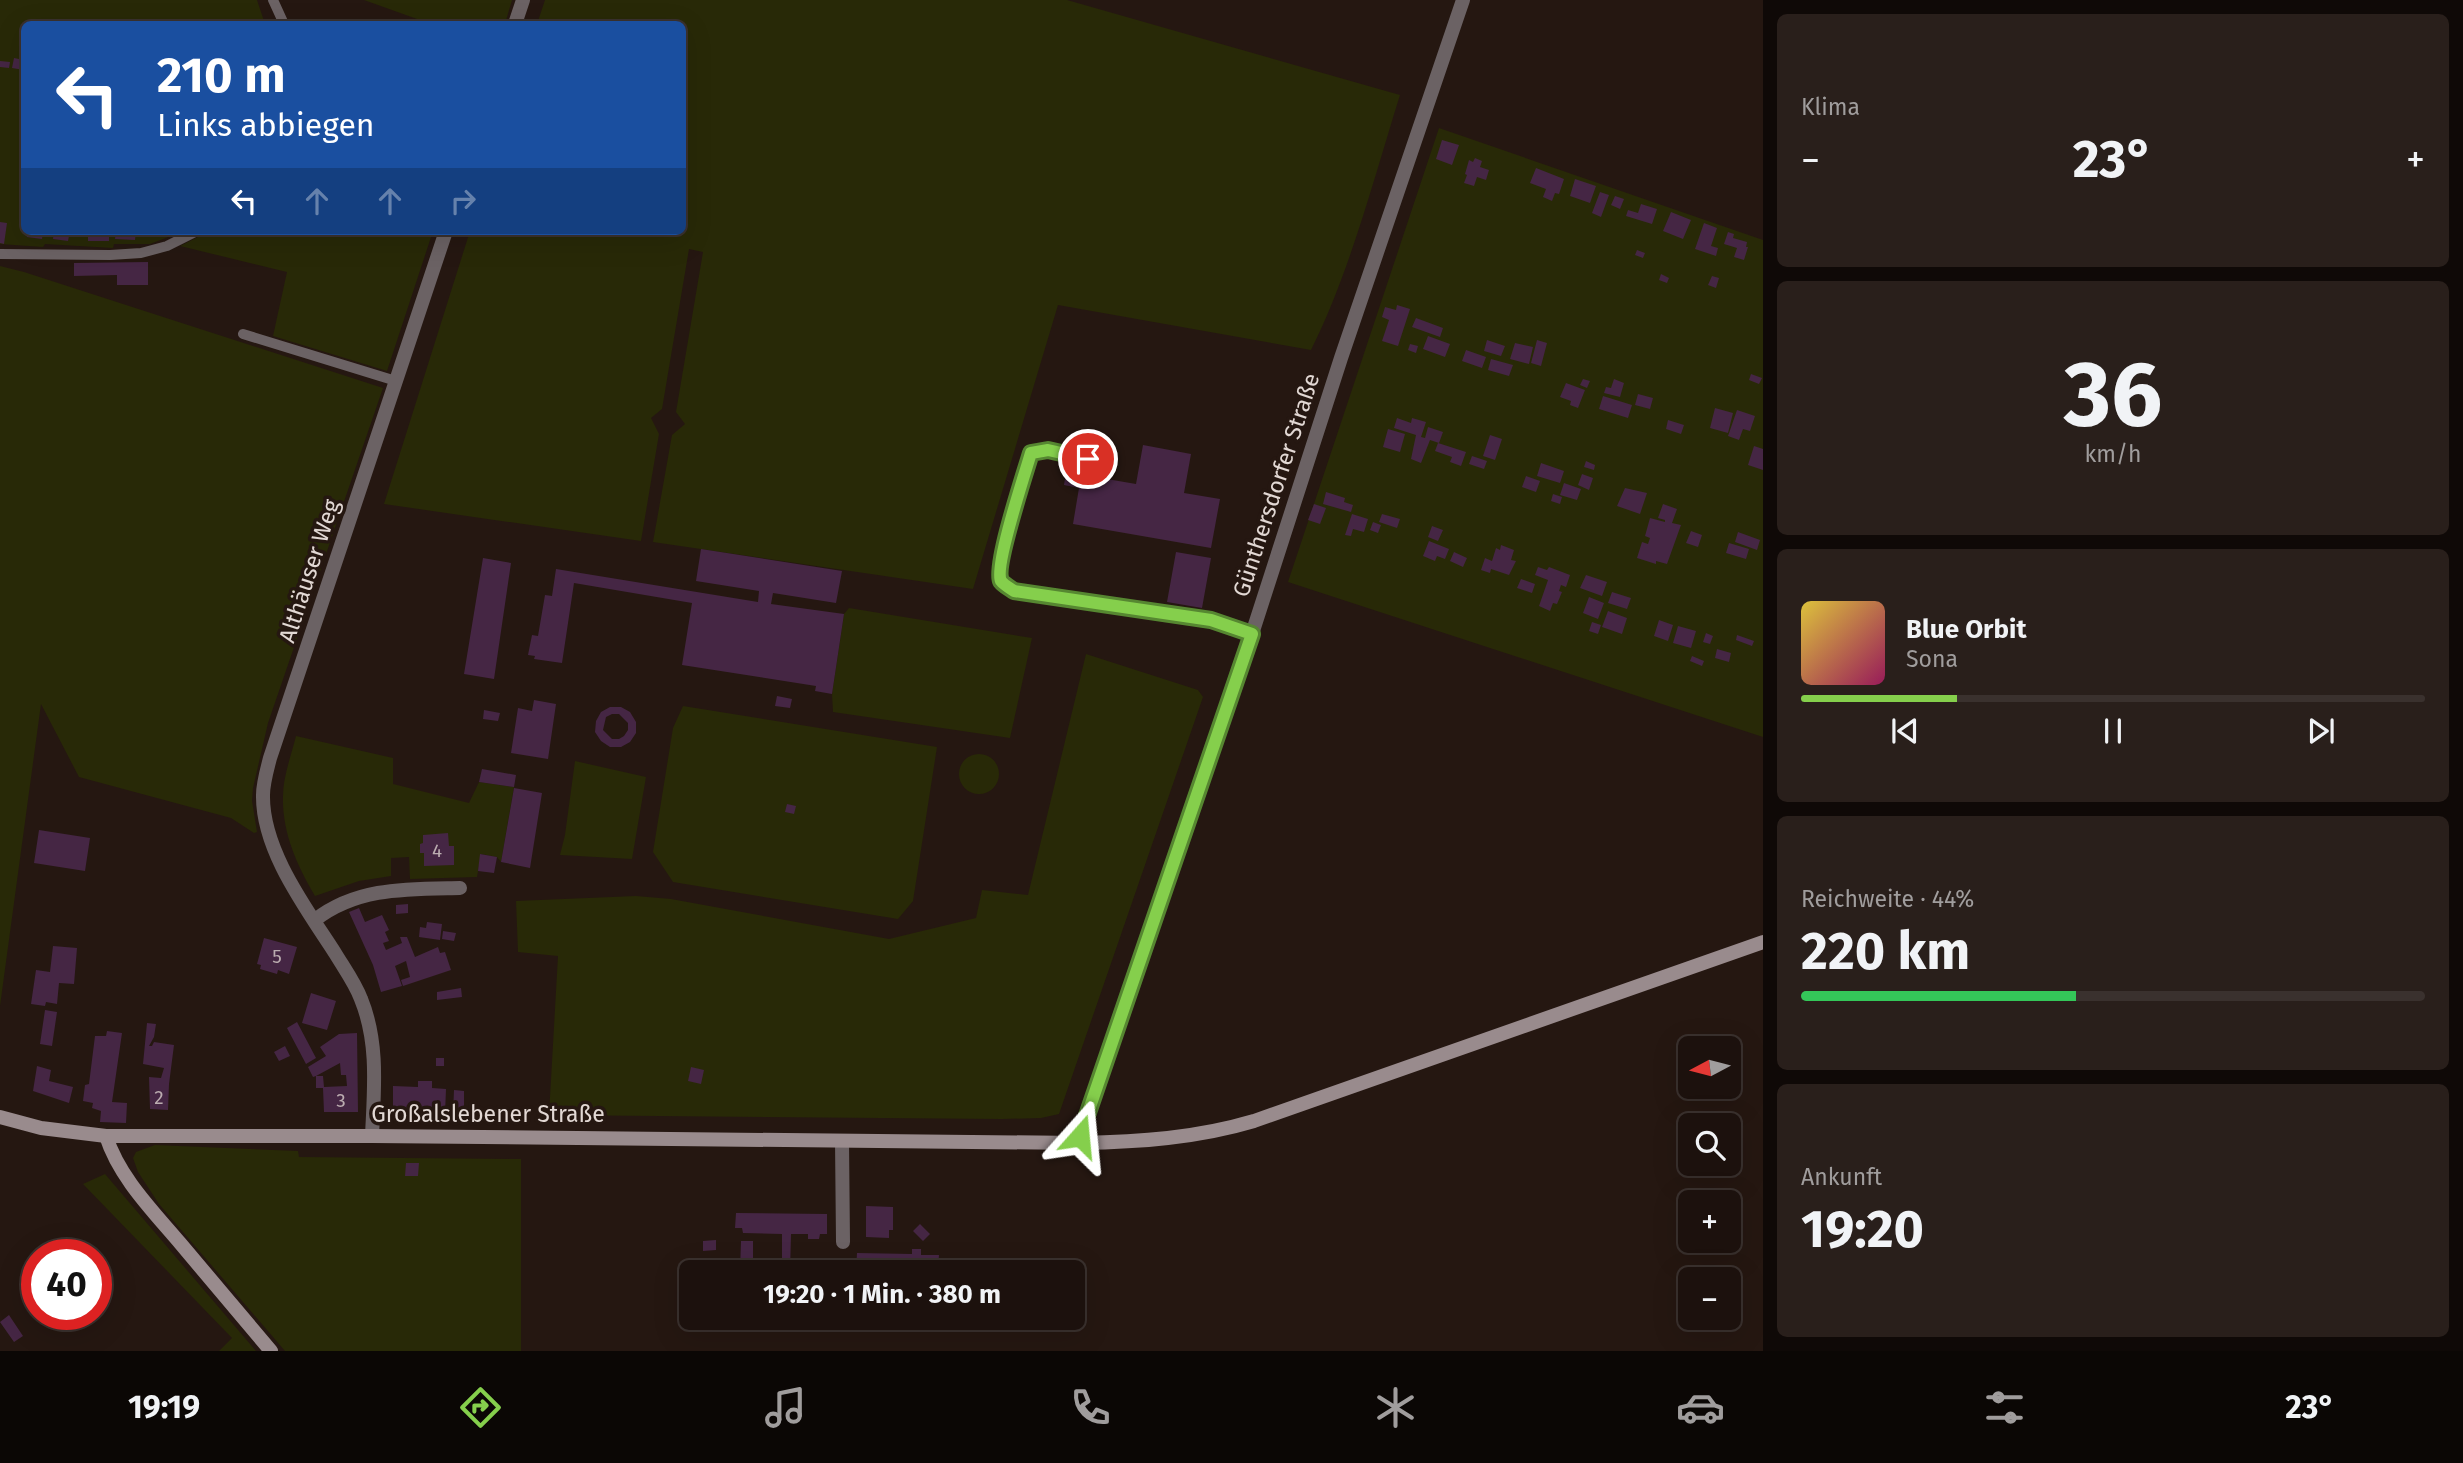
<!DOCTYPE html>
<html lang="de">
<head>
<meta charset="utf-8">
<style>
  :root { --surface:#1c110d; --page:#291f1b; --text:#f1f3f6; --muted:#a09d9d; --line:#3a312e; --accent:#85cf4c }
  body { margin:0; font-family:"Fira Sans",sans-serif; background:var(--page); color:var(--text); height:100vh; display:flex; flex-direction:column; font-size:26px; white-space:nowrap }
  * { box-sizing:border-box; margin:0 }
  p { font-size:23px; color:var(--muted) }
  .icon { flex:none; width:38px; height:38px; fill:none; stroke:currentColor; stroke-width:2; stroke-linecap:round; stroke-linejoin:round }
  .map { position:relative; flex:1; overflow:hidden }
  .panel { display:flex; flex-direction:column; gap:14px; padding:14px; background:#0f0907; width:700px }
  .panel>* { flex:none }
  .hud { position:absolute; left:21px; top:21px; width:665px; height:214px; border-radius:10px; box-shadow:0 7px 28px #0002,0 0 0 2px var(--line); background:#1a4fa0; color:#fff; overflow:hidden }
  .needle { width:46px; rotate:263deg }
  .tools { position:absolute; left:1678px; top:1036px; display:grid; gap:14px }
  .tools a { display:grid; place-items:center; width:63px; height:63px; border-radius:10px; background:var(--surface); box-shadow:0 7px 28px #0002,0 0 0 2px var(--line); font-size:35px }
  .speed { position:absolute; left:21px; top:1239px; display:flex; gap:14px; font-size:35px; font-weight:700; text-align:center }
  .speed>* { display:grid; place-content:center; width:91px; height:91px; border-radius:50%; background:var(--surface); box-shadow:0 7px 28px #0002,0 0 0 2px var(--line); line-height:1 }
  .speed .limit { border:10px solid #d22; background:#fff; color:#111 }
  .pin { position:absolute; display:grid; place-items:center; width:60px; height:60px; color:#fff; margin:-30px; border:4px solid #fff; border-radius:50%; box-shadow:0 2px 7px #0007 }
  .me { position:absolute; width:77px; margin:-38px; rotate:18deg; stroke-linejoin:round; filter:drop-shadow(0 0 5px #0008) }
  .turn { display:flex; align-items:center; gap:24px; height:147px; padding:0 21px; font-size:32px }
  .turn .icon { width:91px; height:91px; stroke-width:2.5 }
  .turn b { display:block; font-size:49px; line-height:60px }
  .lanes { display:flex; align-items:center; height:66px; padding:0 21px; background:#0003; justify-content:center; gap:35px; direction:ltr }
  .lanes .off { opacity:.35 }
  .big { font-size:52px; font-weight:700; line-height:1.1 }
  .panel .widget { flex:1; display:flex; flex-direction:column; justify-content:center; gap:10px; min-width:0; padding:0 24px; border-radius:10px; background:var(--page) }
  .panel .dial { align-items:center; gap:0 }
  .dial b { font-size:91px; line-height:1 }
  .song { display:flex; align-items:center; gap:21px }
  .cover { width:84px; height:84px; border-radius:10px; background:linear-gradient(135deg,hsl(50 70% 55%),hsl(330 70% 35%)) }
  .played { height:7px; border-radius:4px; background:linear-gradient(90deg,var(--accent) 25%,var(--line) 25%) }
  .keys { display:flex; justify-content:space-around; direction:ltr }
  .heat { display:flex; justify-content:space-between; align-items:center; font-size:38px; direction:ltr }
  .charge { height:10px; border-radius:5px; background:linear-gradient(90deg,#34c759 44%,var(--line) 0) }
  .trip { position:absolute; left:679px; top:1260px; width:406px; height:70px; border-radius:10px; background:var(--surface); box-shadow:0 7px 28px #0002,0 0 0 2px var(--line); font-weight:700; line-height:70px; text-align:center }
  .dock { display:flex; height:112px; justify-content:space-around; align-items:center; background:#0b0705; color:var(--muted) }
  .dock .icon { width:49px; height:49px }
  .dock .on { color:var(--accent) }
  .dock b { font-size:32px; color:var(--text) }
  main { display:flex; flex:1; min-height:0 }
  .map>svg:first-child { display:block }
  .green { fill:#282907 }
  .building { fill:#452644; fill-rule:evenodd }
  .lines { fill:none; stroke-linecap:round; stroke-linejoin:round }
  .service { stroke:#6b6264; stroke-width:10 }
  .minor { stroke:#6b6264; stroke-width:14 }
  .tertiary { stroke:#6b6264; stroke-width:14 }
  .secondary { stroke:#998b8d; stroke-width:14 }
  .route-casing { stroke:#568731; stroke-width:18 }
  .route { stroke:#85cf4c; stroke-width:12 }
  .labels { text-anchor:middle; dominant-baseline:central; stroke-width:7; stroke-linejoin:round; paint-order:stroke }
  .number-label { font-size:19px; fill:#bbacb0 }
  .street-label { font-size:23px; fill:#e2d8d4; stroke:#251711 }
</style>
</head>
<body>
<main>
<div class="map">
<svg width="1763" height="1351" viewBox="0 0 1763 1351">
  <rect width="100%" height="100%" fill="#251711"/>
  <path class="green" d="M0,0h257l8,24h-241v207h160l-34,13h-36l-1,4 -68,-4 -2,3 -43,-3z
    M364,0h148l-7,24h-74z
    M545,0h522l333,95c-26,83 -50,177 -89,255l-253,-45 -85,284 -320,-47 19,-107 13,-11 -9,-12 27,-160 -14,-3 -27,160 -11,9 8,16 -18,107 -257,-37 86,-273h212v-207h-145z
    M1439,128l324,112v497l-475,-155z
    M210,231h223l-46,140 -114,-35 14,-64 -107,-26z
    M0,266l24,6 359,116 -115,335 -15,65 -1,13 5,31 -3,1 -23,-15 -152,-41 -38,-73 -41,302z
    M849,608l183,30 -22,100 -177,-26 -1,-18 12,-80z
    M1086,654l112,36 5,7 -144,417 -18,4 -39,1 -453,-4 9,-159 -40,-4 -2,-51 120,-5 35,3 218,40 87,-21 6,-28 46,5z
    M683,706l254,41 -24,154 -15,18 -225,-37 -20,-30 20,-124z
    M296,736l97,22v26l76,19 10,-21 35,5 -13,75 -4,-5 -16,-3 -4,23 -67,2 -1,-22 -18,1v18l-32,5 -44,15c-18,-31 -33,-63 -32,-100 0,-19 8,-40 13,-60z
    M959 774a20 20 0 1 1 40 0a20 20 0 1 1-40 0Z
    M575,761l71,16 -14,82 -72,-4 5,-20z
    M155,1145l143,6 1,6 222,2v192h-236l-126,-147 -21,-32 -5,-14 3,-6z
    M105,1174l151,177h-37l13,-13 -149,-154z"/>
  <path class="building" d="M14,58l10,2v10l-12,-2z
    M0,61l10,1 -1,6 -9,-1z
    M1442,140l17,5 -7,20 -16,-6z
    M1475,158l7,3 -2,6 9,3 -3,10 -9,-3 -3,9 -10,-3 3,-8 -2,-1 4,-14 4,2z
    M1536,168l28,11 -5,15 -4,-1 -3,8 -9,-4 3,-8 -16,-6z
    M1575,179l21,7 -6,17 -20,-7z
    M1600,192l9,3 -8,22 -9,-4z
    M1615,196l9,3 -4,10 -9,-4z
    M1641,204l16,5 -5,15 -26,-8 2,-6 10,3z
    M1671,212l20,8 -8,19 -20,-8z
    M0,222l7,1 -3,21 -4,-1z
    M1704,223l13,5 -6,18 7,2 -2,8 -21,-7z
    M27,231h16l-1,8 -15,-2z
    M54,231h16l-2,10 -15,-2z
    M88,231h21v10h-21z
    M116,231h20l-1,9 -20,-1z
    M1728,232l6,2 -1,4 14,4 -1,5h2l-4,13 -10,-3 3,-9 -13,-4z
    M1637,250l8,3 -2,5 -8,-3z
    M148,262v23h-31v-10l-43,1v-13z
    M1661,274l8,4 -2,5 -8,-3z
    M1712,276l7,2 -3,10 -8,-3z
    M1397,305l13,4 -12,37 -16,-5 7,-21 -7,-3 3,-10 11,3z
    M1416,318l27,10 -3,9 -28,-10z
    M1428,336l22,8 -5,13 -22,-8z
    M1487,340l18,6 -4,10 -17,-5z
    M1537,340l10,3 -6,23 -10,-3z
    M1515,343l18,4 -4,17 -19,-5z
    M1410,344l8,2 -2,7 -8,-3z
    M1466,350l20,7 -4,11 -20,-7z
    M1491,359l22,6 -4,11 -21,-6z
    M1751,374l11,4 -3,6 -10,-4z
    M1583,379l7,2 -3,7 -7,-3z
    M1614,379l10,4 -4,14 -16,-4 2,-6 5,1z
    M1566,383l19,7 -7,18 -8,-3 1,-4 -11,-4z
    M1638,394l15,4 -3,11 -15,-4z
    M1603,396l29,9 -4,13 -29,-9z
    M1715,408l18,5 -5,20 -18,-5z
    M1737,410l18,6 -5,15 -7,-2 -4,11 -11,-4z
    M1397,418l14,5 1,-5 14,4 -5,15 4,1 3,-11 15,5 -4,11 -9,-3 -9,23 -10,-4 5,-24 -22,-7z
    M1668,420l16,5 -3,9 -15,-5z
    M1388,429l17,5 -5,18 -17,-5z
    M1490,435l12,4 -7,21 -12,-4z
    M1438,443l28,9 -5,14 -11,-4 2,-5 -17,-6z
    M1143,445l48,9 -7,39 36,6 -9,49 -138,-24 6,-36 -15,-3 2,-13 70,12z
    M1754,446l9,3v21l-15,-5z
    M1472,456l15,5 -3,8 -15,-5z
    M1586,461l9,4 -1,5 -10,-3z
    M1541,463l23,8 -4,12 -23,-7z
    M1582,474l11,4 -4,12 -11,-5z
    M1526,476l14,5 -4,11 -14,-5z
    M1564,483l17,6 -4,11 -17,-5z
    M1625,488l22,5 -7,21 -23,-8z
    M1326,492l19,6 -1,4 9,3 -2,7 -28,-8z
    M1553,494l9,3 -2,7 -9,-3z
    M1314,504l12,4 -6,16 -12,-4z
    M1663,504l14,5 -5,14 9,2 -14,39 -11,-3v3l-19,-6 5,-16 6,2 2,-6 -5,-2 5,-18 15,4v-2l-7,-2z
    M1352,514l16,5 -4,13 -11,-3 -2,7 -6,-1z
    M1382,514l18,5 -3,9 -18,-6z
    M1373,522l8,3 -3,8 -8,-3z
    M1432,526l11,4 -5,11 -10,-4z
    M1691,531l11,4 -4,12 -12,-4z
    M1738,532l22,8 -3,10 -22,-8z
    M1429,541l20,8 -4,10 -8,-3 -2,5 -12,-5z
    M1729,543l20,6 -3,10 -20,-6z
    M1501,545l13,5 -3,10 5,1 -7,14 -18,-6 -1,4 -9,-3 4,-12 7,3 4,-13 4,2z
    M701,549l141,22 -6,32 -63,-10 -2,11 73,10 -12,80 -17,-3 1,-5 -134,-21 10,-62 -118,-20 -12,80 -28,-4 1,-3 -7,-1 4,-20 6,1 7,-41 7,1 4,-27 202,33 1,-11 -63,-10z
    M1176,552l35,6 -9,50 -35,-6z
    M1454,552l13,6 -4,9 -13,-6z
    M483,558l28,5 -17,116 -30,-5z
    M1538,567l9,3 2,-3 21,8 -4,12 -5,-2 -2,6 3,1 -5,12 -4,-1 -3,8 -11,-5 9,-26 -13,-5z
    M1586,575l21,7 -5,14 -22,-8z
    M1521,579l14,5 -3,9 -15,-5z
    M1612,592l19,6 -4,11 -19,-6z
    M1589,597l15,6 -6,16 -15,-6z
    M1608,611l19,7 -5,16 -20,-7z
    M1659,620l14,5 -5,16 -14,-5z
    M1592,622l9,3 -3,9 -9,-3z
    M1678,626l18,5 -5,17 -18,-5z
    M1706,633l7,3 -3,8 -7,-2z
    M1737,635l17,6 -2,5 -16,-6z
    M1717,649l14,4 -2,9 -14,-4z
    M1692,656l12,5 -2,5 -12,-5z
    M777,696l15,3 -2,9 -15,-2z
    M534,700l22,4 -8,55 -37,-6 7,-45 14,3z
    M610,707h11l9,5 6,10v11l-6,9 -9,5h-11l-9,-6 -6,-9 1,-11 5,-9zM612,714h7l9,9v7l-4,6 -5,3h-7l-9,-9 3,-13z
    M484,710l16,3 -2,8 -15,-2z
    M482,769l34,6 -2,12 -35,-5z
    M514,788l28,5 -12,75 -29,-6z
    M787,804l9,2 -2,8 -9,-2z
    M39,830l51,8 -5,33 -51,-8z
    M448,833l1,13h5v19l-30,1v-13h-4v-9l3,-1v-8z
    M480,854l17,3 -3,16 -16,-2z
    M408,904v9l-12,1v-9z
    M359,908l6,14 17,-7 7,15 -4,2 4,9 -6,2 3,7 16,-7 -2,-6h7l8,20 23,-10 2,6 5,-1 6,18 -48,16 -2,-6 9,-3 -4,-16 -11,5 7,20 -21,6 -8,-27 -24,-53z
    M427,922l15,2 -2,16 -21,-3 1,-10 6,1z
    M443,931l13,2 -2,8 -12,-2z
    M264,938l33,9 -8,27 -11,-4 -1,4 -17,-5 1,-4 -4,-1z
    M53,946l24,2 -3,36 -15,-1 -2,21 -11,-2 -1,4 -14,-2 5,-34 14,2z
    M461,988l1,9 -25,3v-8z
    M311,993l25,8 -9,29 -25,-7z
    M45,1010l12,2 -5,34 -12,-2z
    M297,1022l19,36 -10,6 -19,-36z
    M147,1023l9,1 -2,13 -5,9h3l2,-4 20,3 -5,39 -1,26 -18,-1 -1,-32 12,1 3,-10 -21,-4z
    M107,1031l15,2 -10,69 15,1 -1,20 -26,-1 1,-11 -9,-3 1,-5 -10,-2 2,-16 4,-1 6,-48h11z
    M357,1033l1,79h-34l-1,-24h-7v-12l-3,1 -5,-10 18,-11 -6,-9 19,-13zM340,1063l1,12h5l1,11 -23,1 -1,-11h-7z
    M285,1046l5,10 -11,5 -5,-9z
    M436,1058h8v8h-8z
    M37,1066l14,4 -2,11 24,6 -4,16 -36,-12z
    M691,1067l13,3 -3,14 -13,-3z
    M418,1081h14v7l14,1 -1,25 -52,-1v-27l25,1z
    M454,1090l10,1v23h-11z
    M406,1163h13l-1,13h-13z
    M866,1206l27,1v23h-4v8l-23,-1z
    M736,1213l91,1v20h-7l-1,5h-11v-5h-17l-1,38h-8v-38l-39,-1 -1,-5h-7z
    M920,1224l10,10 -7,7 -10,-10z
    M716,1240v10l-13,1v-10z
    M741,1241h12v31h-13z
    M55,1244h15v6h3l1,5h-18z
    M912,1249h9v6h18l-1,12h-12v3l-52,-2v4h-18l1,-19 55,1z
    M813,1267h13v5h-13z
    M9,1315l14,21 -9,6 -14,-20z"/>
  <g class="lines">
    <path class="service" d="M273,0l11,24
      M0,254l110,1 31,-2 26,-7 30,-15
      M243,334l153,47
      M1089,459l-41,-9 -17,3c-6,20 -37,114 -30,128 3,4 9,7 13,10l197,29 41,14"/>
    <path class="minor" d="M515,24l8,-24
      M315,920c42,-33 93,-31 145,-32
      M372,1136c2,-46 7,-93 -11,-137 -6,-16 -17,-31 -26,-46 -29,-45 -73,-103 -72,-158 0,-12 4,-25 7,-37l176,-527
      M842,1141l1,101"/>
    <path class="tertiary" d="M1080,1143l2,-14 27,-75 143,-420 89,-276 122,-358"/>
    <path class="secondary" d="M0,1117l41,11 65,8h266l708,7c59,-1 117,-5 174,-22l509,-179
      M106,1136c13,41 46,74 74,107 30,36 61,72 91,108"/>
  </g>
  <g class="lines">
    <g class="route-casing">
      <path id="route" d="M1080,1136l172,-502 -41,-14 -197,-29c-4,-3 -10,-6 -13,-10 -7,-14 24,-108 30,-128l17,-3 40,9"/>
    </g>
    <use href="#route" class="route"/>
  </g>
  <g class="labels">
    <g class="number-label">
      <text x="437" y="850">4</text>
      <text x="277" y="956">5</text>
      <text x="159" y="1097">2</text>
      <text x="341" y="1100">3</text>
    </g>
    <g class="street-label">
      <text transform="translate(1276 485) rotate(-72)">Günthersdorfer Straße</text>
      <text transform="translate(309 571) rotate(-72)">Althäuser Weg</text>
      <text x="488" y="1114">Großalslebener Straße</text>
    </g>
  </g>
</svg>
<div class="tools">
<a><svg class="needle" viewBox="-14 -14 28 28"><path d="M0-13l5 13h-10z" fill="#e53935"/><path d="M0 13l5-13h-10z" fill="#a09d9d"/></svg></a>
<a><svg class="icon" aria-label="search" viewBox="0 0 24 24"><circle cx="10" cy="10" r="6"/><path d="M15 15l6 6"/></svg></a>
<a>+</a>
<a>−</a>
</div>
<div class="speed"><div class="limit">40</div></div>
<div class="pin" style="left:1088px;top:459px;background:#d93025"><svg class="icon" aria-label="arrive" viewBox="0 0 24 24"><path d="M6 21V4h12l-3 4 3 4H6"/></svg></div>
<svg class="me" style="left:1080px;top:1136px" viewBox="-20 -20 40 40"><path d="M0-17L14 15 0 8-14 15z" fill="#85cf4c" stroke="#fff" stroke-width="4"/></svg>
<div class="trip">19:20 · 1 Min. · 380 m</div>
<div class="hud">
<div class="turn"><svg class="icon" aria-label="left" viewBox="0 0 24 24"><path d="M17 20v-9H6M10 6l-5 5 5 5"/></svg><div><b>210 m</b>Links abbiegen</div></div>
<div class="lanes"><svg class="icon" aria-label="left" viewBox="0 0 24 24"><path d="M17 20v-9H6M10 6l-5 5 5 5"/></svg><svg class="icon off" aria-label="ahead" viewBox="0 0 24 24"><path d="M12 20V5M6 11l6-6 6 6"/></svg><svg class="icon off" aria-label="ahead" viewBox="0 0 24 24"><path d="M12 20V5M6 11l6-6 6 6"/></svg><svg class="icon off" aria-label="right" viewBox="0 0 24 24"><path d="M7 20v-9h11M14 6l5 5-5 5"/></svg></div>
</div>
</div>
<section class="panel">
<div class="widget"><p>Klima</p>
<div class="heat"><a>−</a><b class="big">23°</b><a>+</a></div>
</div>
<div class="widget dial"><b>36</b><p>km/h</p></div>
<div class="widget">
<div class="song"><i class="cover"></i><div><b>Blue Orbit</b><p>Sona</p></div></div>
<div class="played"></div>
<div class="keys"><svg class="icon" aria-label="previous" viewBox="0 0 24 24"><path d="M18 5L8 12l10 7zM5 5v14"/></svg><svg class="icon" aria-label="pause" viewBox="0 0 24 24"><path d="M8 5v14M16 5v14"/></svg><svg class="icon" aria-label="next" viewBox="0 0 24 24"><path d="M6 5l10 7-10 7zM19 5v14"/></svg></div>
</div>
<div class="widget"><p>Reichweite · 44%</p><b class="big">220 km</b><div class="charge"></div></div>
<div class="widget"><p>Ankunft</p><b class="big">19:20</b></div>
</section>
</main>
<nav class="dock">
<b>19:19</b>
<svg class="icon on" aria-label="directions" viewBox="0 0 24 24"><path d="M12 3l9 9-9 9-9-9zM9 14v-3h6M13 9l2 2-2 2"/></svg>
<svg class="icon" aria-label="music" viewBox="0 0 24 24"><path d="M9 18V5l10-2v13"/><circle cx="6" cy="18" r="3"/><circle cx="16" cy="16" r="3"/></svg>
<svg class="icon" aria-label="phone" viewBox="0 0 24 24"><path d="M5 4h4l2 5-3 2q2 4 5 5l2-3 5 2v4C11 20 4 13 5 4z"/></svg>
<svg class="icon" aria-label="climate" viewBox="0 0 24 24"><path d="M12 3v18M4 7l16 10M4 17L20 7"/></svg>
<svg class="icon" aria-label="car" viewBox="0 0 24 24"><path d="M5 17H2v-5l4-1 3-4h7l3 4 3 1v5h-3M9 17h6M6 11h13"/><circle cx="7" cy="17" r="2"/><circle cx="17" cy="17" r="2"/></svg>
<svg class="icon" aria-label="filters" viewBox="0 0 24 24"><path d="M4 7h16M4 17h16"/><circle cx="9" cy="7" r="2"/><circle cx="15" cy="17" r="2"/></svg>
<b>23°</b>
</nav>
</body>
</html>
